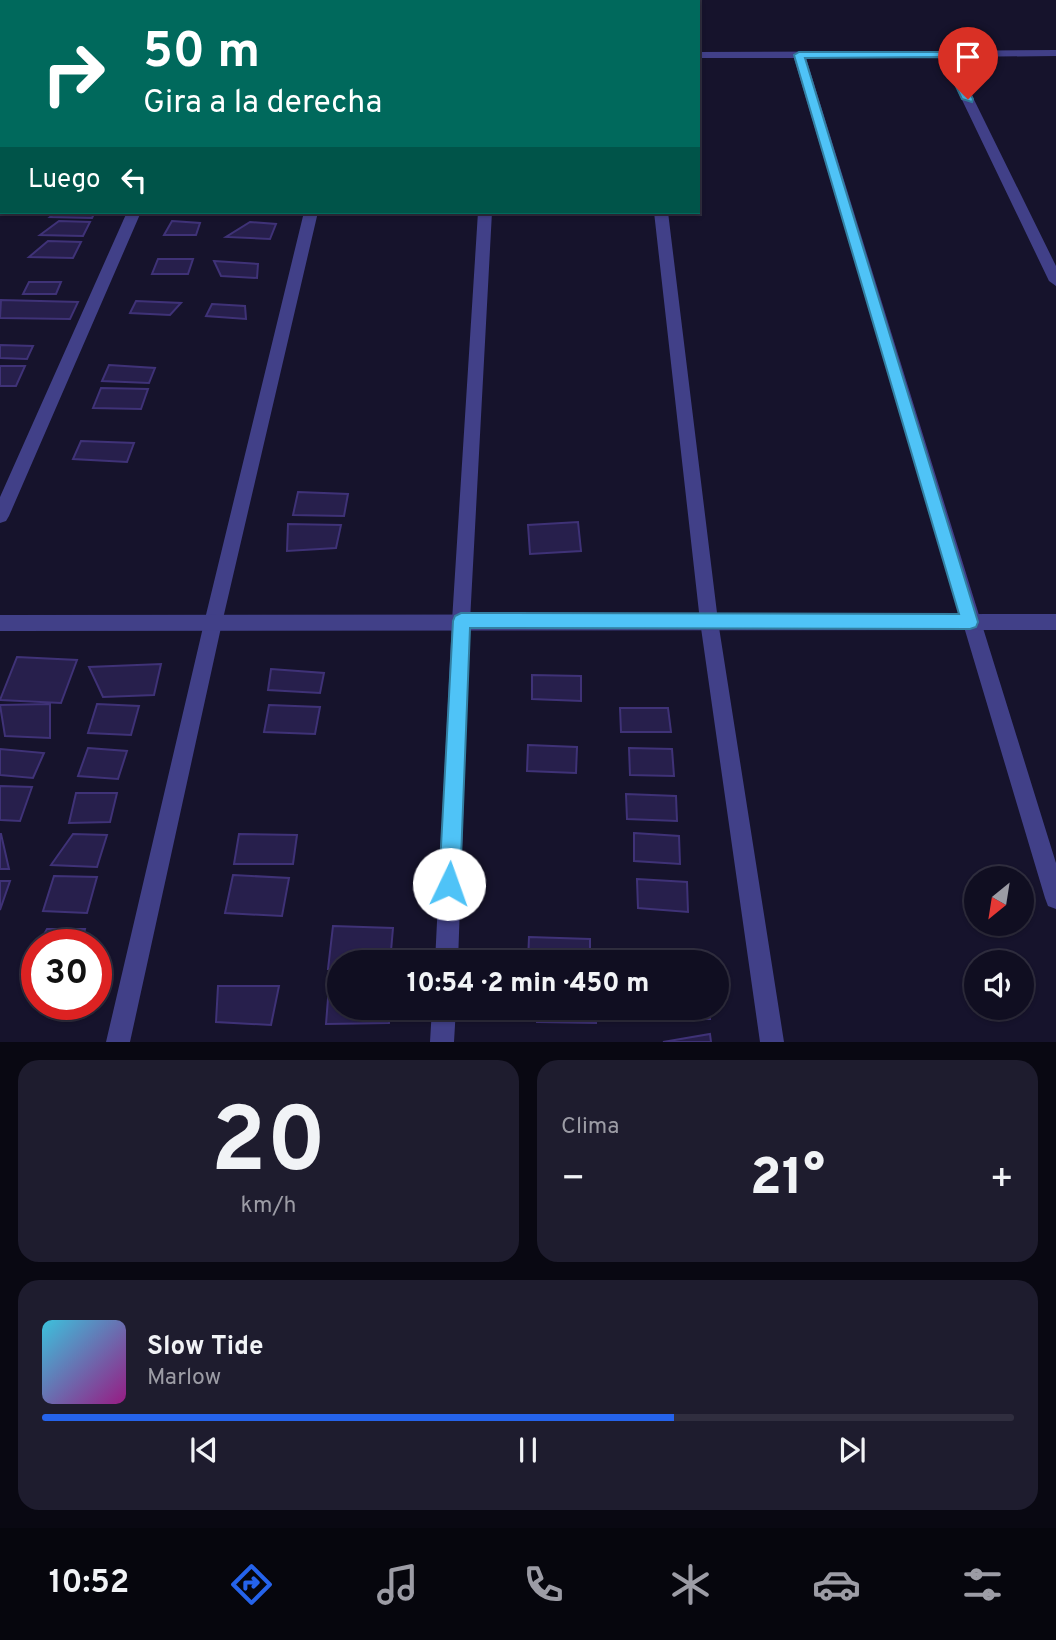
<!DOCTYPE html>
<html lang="es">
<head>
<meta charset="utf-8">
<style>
  :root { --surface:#100e21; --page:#1e1c2e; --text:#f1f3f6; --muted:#9c9ca5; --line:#302e3f; --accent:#2563eb }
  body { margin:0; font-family:Overpass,sans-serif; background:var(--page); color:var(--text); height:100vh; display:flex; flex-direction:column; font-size:26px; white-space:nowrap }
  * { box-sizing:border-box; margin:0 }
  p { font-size:23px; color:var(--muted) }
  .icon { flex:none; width:38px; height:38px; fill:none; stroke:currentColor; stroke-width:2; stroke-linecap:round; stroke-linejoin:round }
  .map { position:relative; height:1042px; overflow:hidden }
  .sheet { display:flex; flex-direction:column; gap:18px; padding:18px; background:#090812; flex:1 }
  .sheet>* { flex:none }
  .guide { position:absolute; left:0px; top:0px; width:700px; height:214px; box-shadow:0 2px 5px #0004,0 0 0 2px var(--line); background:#00695c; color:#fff; overflow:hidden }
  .needle { width:46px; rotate:210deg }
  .fabs { position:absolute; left:964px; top:866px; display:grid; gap:14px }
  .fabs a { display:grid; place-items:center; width:70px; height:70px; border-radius:50%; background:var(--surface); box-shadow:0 2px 5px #0004,0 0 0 2px var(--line); font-size:35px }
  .speed { position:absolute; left:21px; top:929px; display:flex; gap:14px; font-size:35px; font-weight:700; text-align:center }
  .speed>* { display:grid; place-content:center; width:91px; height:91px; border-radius:50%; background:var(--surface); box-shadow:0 2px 5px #0004,0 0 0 2px var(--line); line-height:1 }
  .speed .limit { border:10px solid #d22; background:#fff; color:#111 }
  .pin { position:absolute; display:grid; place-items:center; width:60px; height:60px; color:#fff; margin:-72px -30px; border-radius:50% 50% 50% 0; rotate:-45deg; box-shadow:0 0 7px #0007 }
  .pin .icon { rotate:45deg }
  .me { position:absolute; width:77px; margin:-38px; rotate:3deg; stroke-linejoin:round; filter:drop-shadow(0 0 5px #0008) }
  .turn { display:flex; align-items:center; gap:24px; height:147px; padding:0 28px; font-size:32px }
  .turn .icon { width:91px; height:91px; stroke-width:2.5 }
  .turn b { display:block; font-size:49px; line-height:60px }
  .then { display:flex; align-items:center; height:66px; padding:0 28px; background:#0003; gap:14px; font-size:26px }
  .big { font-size:52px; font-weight:800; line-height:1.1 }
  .sheet .widget { flex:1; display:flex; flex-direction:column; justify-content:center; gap:10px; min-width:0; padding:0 24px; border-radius:21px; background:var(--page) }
  .sheet .dial { align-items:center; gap:0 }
  .dial b { font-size:91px; line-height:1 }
  .song { display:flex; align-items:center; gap:21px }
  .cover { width:84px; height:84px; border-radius:10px; background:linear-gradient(135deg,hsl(190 70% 55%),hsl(310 70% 35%)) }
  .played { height:7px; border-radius:4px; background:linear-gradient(90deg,var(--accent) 65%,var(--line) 65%) }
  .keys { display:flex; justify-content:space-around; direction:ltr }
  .heat { display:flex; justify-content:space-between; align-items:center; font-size:38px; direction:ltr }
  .sheet .tiles { flex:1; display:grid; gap:18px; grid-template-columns:1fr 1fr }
  .widget:last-child { grid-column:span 2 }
  .trip { position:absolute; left:327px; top:950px; width:402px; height:70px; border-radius:35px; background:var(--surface); box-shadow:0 2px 5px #0004,0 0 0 2px var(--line); font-weight:800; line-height:70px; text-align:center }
  .dock { display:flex; height:112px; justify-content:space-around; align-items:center; background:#06060d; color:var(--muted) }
  .dock .icon { width:49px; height:49px }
  .dock .active { color:var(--accent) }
  .dock b { font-size:32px; color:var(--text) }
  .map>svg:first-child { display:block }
  .building { fill:#271f4c; stroke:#3f3277; stroke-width:2 }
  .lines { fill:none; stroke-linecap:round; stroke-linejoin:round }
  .minor { fill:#414088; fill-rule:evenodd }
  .tertiary { fill:#414088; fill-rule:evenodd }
  .route { fill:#4fc3f7; stroke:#337fa1; stroke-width:2 }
</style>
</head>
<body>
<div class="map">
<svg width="1056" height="1042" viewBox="0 0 1056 1042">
  <rect width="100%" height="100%" fill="#16132c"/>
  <path class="building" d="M56,212h39l-3,6 -42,-1z
    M59,221l31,1 -7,14 -43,-1z
    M172,221l28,2 -4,12h-32z
    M250,222l26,2 -6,15 -44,-2z
    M48,241l33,1 -8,16 -44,-1z
    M158,259h35l-5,15h-36z
    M214,261l44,3 -1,14 -36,-2z
    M29,282h32l-5,12h-33z
    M1,300l77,2 -8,17 -70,-1z
    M136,301l45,2 -11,12 -40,-2z
    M212,304l33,2 1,13 -40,-3z
    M0,345l33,1 -6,13 -27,-1z
    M109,365l46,3 -6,15 -47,-2z
    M0,366h25l-9,20h-16z
    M101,388l47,1 -7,20 -48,-1z
    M81,441l53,2 -7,19 -54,-3z
    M298,492l50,2 -4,22 -51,-1z
    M578,522l3,29 -51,3 -2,-29z
    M288,524l53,1 -5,23 -49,3z
    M17,657l60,3 -16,43 -61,-3z
    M161,664l-7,31 -51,2 -14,-30z
    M271,669l53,4 -4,20 -52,-3z
    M532,675l49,1v25l-49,-2z
    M50,704v34l-45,-2 -5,-31z
    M97,704l42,2 -8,29 -43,-2z
    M269,705l51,2 -5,27 -51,-2z
    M620,708h48l3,24h-50z
    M528,745l49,2 -1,26 -49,-2z
    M88,748l39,3 -9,28 -40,-3z
    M629,748l43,1 2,27 -44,-1z
    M0,749l44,4 -11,25 -33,-3z
    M0,786l32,1 -12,34 -20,-1z
    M76,793h41l-7,29 -41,1z
    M626,794l50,2 1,25 -50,-2z
    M634,833l45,3 1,28 -46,-3z
    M0,834h1l8,35h-9z
    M73,834l34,1 -10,32 -46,-2z
    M239,834l58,1 -4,29h-59z
    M233,875l56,3 -7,38 -57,-3z
    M54,876l43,1 -10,36 -44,-2z
    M637,879l50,3 1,30 -50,-4z
    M0,881h10l-10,29z
    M333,926l60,2 -3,34h-50v7h-12z
    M47,929h38l-4,16h-43z
    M529,937l61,2v23h-62z
    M37,948v21h-12z
    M218,986h61l-8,39 -55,-3z
    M329,986h11v22h50l-1,15 -63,1z
    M537,1008h59v15l-59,-1z
    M646,1008h63l1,11 -63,1z
    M710,1034l1,8h-48z"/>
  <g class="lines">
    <path class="minor" d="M434,0h11l1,2h-11z
      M946,51l6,3 -2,2 -144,2 250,805v46l-8,-3 -3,-8 -251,-840h-96v-6z
      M0,57h2v6h-2z
      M2,136v10l-2,1v-10z
      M127,212h14l-132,304 -3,5 -6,2v-26z
      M304,212h14l-96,411 -92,419h-24l98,-419z
      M478,212h14l-22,409 -12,341h-23l17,-341z
      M654,212h14l50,409 66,421h-24l-60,-421z
      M432,1008h24l-2,34h-24z"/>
    <path class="tertiary" d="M1056,50v6l-103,1 103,209v20l-7,-5 -109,-227 6,-3z
      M1056,614v16l-1056,1v-16z"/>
  </g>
  <path class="route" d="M949,52l24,47 -1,3 -10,-3 -20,-42 -137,1 173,564 -2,5 -6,2 -500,-1 -10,256 -3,7 -8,3 -7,-3 -3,-7 14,-263 2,-5 6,-3 498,1 -165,-559 5,-3z"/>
</svg>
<div class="fabs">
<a><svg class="needle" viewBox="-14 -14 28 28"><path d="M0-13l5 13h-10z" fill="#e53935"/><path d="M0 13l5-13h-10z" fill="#9c9ca5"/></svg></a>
<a><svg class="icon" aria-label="sound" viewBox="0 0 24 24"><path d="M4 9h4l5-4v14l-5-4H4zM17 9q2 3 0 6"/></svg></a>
</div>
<div class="speed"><div class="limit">30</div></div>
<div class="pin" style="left:968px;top:99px;background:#d93025"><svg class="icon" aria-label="arrive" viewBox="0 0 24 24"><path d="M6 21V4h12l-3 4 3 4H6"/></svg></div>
<svg class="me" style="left:449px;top:884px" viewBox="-20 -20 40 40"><circle r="19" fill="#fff"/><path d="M0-13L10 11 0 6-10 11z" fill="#4fc3f7"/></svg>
<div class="trip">10:54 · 2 min · 450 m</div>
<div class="guide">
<div class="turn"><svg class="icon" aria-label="right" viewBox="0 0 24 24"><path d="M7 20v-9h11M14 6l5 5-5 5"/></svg><div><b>50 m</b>Gira a la derecha</div></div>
<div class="then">Luego<svg class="icon" aria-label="left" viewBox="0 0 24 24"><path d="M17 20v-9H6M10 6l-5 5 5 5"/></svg></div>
</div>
</div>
<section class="sheet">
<div class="tiles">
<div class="widget dial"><b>20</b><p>km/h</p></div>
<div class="widget"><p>Clima</p>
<div class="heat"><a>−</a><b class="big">21°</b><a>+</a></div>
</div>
<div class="widget">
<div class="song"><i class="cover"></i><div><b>Slow Tide</b><p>Marlow</p></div></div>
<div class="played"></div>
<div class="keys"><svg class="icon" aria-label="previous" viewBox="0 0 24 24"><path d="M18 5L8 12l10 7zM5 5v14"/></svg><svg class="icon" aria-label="pause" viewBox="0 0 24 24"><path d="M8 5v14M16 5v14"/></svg><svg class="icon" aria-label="next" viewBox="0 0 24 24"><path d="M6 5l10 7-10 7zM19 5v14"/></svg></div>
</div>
</div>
</section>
<nav class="dock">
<b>10:52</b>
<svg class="icon active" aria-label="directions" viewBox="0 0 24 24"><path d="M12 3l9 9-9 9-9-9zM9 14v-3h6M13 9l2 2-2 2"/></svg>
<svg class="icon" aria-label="music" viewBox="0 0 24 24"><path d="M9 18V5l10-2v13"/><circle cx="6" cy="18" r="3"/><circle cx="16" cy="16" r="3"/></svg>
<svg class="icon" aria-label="phone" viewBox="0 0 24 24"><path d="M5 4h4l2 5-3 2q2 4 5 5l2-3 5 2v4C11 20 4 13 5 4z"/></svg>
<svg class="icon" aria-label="climate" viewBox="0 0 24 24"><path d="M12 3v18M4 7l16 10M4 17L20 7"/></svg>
<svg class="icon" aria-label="car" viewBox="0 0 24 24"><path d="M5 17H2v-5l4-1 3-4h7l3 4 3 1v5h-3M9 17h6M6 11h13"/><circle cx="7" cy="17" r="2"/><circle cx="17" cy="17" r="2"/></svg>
<svg class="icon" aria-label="filters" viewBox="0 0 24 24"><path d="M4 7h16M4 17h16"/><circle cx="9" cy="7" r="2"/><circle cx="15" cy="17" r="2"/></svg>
</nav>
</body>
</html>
